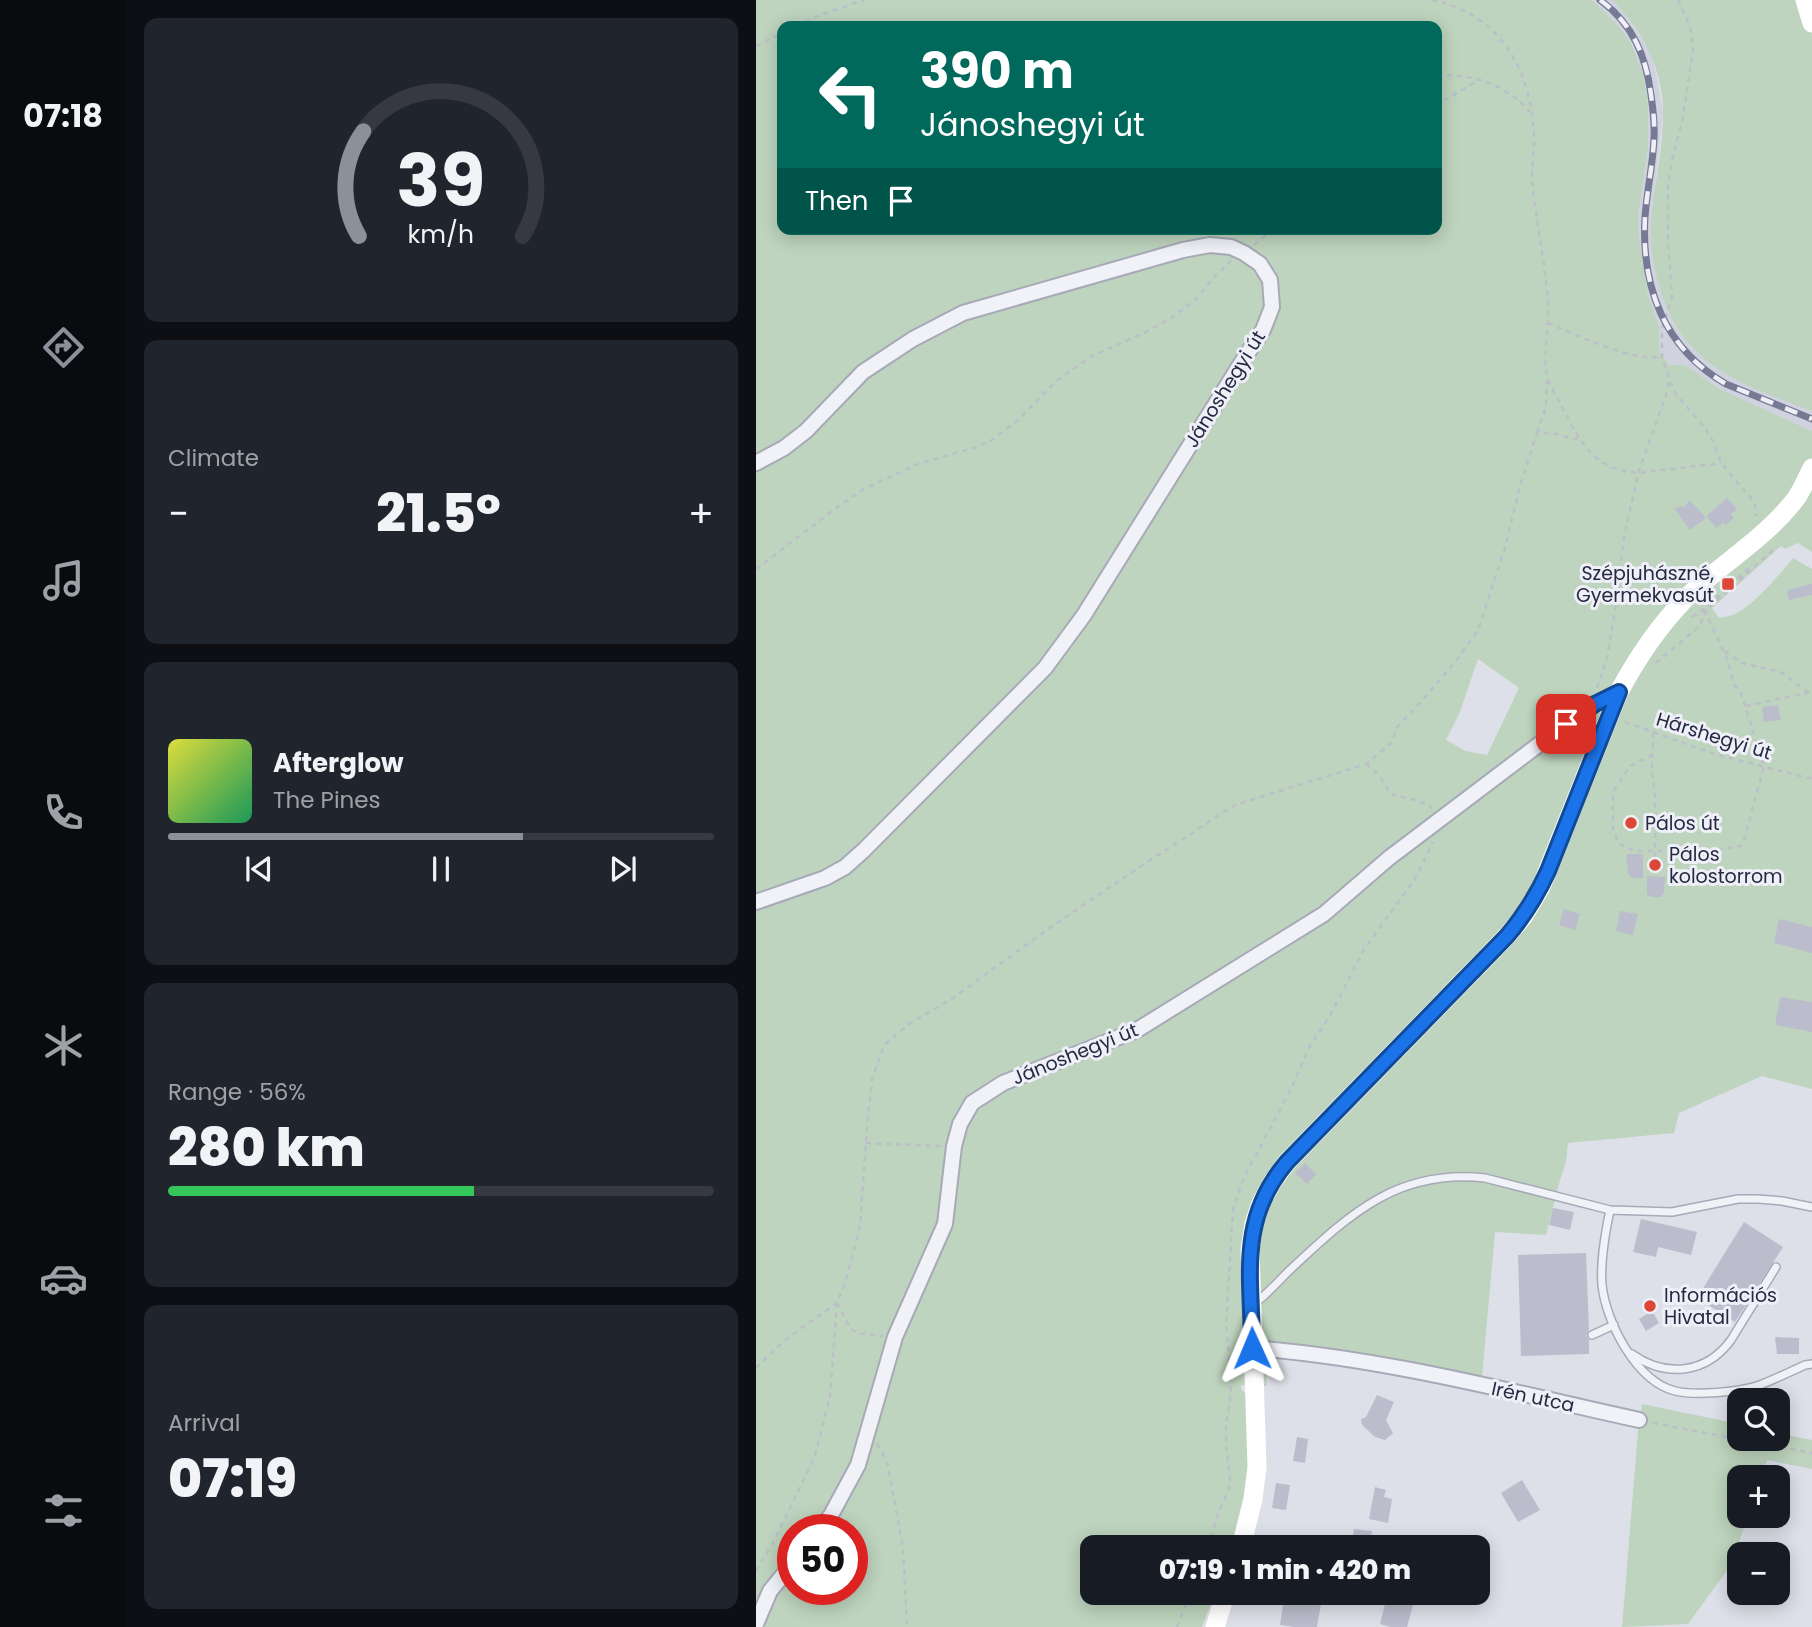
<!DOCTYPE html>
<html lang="en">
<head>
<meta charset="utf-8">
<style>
  :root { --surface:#171b24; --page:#20242c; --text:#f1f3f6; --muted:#9ea1a6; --line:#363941; --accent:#8c9099 }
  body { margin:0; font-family:Poppins,sans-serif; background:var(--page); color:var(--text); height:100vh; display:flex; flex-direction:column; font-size:26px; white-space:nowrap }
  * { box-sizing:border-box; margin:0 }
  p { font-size:23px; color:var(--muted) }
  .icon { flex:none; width:38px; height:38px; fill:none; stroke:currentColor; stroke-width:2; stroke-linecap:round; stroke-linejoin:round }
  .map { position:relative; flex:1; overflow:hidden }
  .sheet { display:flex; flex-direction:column; gap:18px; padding:18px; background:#0d0f14; width:630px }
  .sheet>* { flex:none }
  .top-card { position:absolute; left:21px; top:21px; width:665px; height:214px; border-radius:14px; box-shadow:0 4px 18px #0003; background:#00695c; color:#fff; overflow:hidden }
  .tools { position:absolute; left:971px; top:1388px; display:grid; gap:14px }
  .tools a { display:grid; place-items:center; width:63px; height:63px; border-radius:14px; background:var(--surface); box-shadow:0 4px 18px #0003; font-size:35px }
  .speed { position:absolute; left:21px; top:1514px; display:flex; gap:14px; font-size:35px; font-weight:700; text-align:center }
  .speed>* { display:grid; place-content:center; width:91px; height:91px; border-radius:50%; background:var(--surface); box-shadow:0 4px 18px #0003; line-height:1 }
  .speed .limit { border:10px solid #d22; background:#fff; color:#111 }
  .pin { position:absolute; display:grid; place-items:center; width:60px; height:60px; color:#fff; margin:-30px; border-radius:14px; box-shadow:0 4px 10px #0006 }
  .me { position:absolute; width:77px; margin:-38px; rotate:359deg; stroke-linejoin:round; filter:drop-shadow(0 0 5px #0008) }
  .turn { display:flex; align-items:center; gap:24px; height:147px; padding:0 28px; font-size:32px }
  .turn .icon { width:91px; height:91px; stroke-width:2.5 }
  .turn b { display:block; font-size:49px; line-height:60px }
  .then { display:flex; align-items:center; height:66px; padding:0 28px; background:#0003; gap:14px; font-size:26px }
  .big { font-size:52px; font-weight:800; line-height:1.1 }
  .sheet .widget { flex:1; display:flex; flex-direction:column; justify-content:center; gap:10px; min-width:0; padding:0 24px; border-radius:14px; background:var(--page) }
  .sheet .dial { align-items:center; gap:0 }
  .dial svg { height:182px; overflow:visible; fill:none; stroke:var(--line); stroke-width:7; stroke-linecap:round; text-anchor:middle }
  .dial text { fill:var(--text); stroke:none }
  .song { display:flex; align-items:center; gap:21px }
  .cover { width:84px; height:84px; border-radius:10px; background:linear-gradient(135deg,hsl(60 70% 55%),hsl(150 70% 35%)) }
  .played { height:7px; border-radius:4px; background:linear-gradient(90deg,var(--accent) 65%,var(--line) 65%) }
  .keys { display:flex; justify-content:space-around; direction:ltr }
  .heat { display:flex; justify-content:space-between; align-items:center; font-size:38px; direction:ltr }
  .charge { height:10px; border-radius:5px; background:linear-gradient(90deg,#34c759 56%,var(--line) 0) }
  .trip { position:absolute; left:324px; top:1535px; width:410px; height:70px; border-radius:14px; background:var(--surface); box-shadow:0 4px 18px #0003; font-weight:800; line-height:70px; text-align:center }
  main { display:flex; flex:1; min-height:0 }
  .tab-bar { display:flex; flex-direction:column; width:126px; justify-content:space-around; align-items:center; background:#090b0e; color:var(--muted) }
  .tab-bar .icon { width:49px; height:49px }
  .tab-bar .on { color:var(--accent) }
  .tab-bar b { font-size:32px; color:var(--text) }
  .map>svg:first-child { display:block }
  .built { fill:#d0d2df }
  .green { fill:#bed4be; fill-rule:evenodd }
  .building { fill:#bbbdcd }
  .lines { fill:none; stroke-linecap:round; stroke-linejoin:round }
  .lane-casing { stroke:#a7a9b7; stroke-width:10 }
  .street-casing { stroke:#a7a9b7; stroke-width:18 }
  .path { stroke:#bcbec8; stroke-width:2.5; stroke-dasharray:5 5; stroke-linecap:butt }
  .lane { stroke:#f1f2f7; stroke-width:7 }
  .street { stroke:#f1f2f7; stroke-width:14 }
  .secondary { stroke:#fff; stroke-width:19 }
  .rail-casing { stroke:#767a94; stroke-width:7 }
  .rail { stroke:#eeeff7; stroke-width:4.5; stroke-dasharray:13; stroke-linecap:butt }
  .route-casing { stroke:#114b97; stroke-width:18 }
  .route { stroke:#1a73e8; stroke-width:12 }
  .poi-dot { fill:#dc4736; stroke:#eeeff7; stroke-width:2.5 }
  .labels { text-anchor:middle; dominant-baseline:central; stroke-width:6; stroke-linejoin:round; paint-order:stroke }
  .street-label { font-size:19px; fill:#262942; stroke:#eeeff7 }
  .poi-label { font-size:19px; fill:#262942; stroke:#eeeff7; text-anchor:start }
</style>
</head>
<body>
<main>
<nav class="tab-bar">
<b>07:18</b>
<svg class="icon on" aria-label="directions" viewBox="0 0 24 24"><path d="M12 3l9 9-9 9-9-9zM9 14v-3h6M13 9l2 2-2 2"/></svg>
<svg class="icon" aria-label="music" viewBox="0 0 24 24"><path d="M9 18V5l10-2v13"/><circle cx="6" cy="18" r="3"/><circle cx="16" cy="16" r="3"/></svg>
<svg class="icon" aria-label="phone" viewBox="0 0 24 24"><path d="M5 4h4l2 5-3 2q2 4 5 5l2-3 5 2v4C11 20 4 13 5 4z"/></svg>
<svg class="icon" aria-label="climate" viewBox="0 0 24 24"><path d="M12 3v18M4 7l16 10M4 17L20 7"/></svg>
<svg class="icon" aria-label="car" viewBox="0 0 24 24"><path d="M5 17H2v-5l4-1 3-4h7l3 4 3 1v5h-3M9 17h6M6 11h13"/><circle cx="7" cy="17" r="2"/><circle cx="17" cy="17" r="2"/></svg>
<svg class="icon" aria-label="filters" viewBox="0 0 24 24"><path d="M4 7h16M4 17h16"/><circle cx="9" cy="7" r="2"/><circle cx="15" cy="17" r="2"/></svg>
</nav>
<section class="sheet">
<div class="widget dial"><svg viewBox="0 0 100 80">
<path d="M14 69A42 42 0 1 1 86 69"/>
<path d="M14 69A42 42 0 0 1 16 23" stroke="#8c9099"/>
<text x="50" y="56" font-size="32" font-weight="700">39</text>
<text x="50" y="72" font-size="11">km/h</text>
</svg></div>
<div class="widget"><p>Climate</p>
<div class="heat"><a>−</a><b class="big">21.5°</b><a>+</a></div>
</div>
<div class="widget">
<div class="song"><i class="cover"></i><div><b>Afterglow</b><p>The Pines</p></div></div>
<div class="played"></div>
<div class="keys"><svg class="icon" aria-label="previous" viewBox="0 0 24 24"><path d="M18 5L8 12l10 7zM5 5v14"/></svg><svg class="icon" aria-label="pause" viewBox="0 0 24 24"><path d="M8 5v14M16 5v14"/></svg><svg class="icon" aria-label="next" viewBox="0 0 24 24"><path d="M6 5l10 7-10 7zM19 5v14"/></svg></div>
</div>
<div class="widget"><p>Range · 56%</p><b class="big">280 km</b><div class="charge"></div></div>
<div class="widget"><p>Arrival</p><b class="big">07:19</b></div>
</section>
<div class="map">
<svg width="1056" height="1627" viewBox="0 0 1056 1627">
  <rect width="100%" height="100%" fill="#dee0e9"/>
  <path class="built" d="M836,0h20l13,13 24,37 7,22 7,41 -12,110 2,32 12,47 11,24 50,48 34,16 52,21v20l-92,-42 -35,-24h-15l-10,-12 -1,-26 -11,-32 -9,-58 -1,-19 10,-69v-45l-4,-28 -14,-35 -18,-22z"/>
  <path class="green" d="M0,0h836l20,19 18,22 14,35 4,28v45l-10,69 1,19 9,58 11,31 1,27 10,12h15l35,24 92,42v121l-14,-9 -13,6 -4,-3 -69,62 7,10c5,-1 12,-2 16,-4 18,-8 45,-40 58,-56l19,11v520l-50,-13 -83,37 -5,20 -106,10 -2,19 -6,18 -14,55 -51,-3 -13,145 -116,-22 -100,-14 1,45 -26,-1v4l7,7 2,59 -4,36 -14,56h-140v45l123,1 -13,34h-446zM26,26h655v203h-655zM722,659l41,29 -32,67 -21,-4 -20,-11 14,-28zM37,1530h59v59h-59z
    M856,0h200v411c-34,-13 -78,-27 -106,-51 -11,-10 -24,-23 -31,-36 -17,-30 -26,-70 -24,-103 3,-36 12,-72 12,-107 1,-43 -21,-85 -51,-114z
    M886,1404l97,20 1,14h38v-5l34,7v29l-45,-9 -6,17h-21v39h8l-17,49 -43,59 -66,3 16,-196z"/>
  <path class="building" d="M971,498l10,11 -6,5 3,4 -8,7 -3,-3 -6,6 -11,-12z
    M934,500l16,18 -16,12 -16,-22 11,-2z
    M1056,584v11l-23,5 -2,-10z
    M1022,705l3,15 -17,2 -2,-15z
    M870,854h17v24h-11l-4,-4z
    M891,876l18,1 -1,16 -3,4h-9l-5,-3z
    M808,909l16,5 -5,16 -16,-5z
    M864,911l18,3 -5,21 -17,-4z
    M1023,919l33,8v26l-38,-10z
    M1024,997l32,5v30l-37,-7z
    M549,1163l11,11 -9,10 -12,-11z
    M797,1208l21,4 -4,18 -21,-5z
    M885,1219l56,13 -6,23 -33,-8 -2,10 -23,-5z
    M988,1222l39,25 -48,75 -38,-24z
    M830,1253l3,77 -3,5 3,5v14l-68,2 -3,-101z
    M896,1311l7,12 -13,8 -7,-12z
    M1019,1337l24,1v16h-22z
    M621,1395l17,7 -8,18 7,13 -8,7 -10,-3 -13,-12 -1,-6 5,-2z
    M541,1437l11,2 -3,24 -12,-2z
    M766,1480l18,30 -22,12 -17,-29z
    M520,1483l14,2 -4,25 -14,-2z
    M619,1487l11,3 -2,7 8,2 -4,24 -19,-4z
    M598,1529l18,2 -3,16h-18z
    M529,1592h38l-6,35h-23l-14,-2z
    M632,1592l27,6 -8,29h-17l-10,-3z"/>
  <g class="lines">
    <g class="lane-casing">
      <path id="lane" d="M854,1210c-5,24 -10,51 -8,75 4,37 34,96 73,106 20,5 65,1 85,-6 15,-6 30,-13 45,-20l7,-1
        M498,1304c15,-11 26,-25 39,-37 59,-55 106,-98 192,-89l125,32 62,2 66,-13h20l24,2 30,6
        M836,1335l22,-10
        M876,1354c34,24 74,20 99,-14l45,-73"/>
    </g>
    <g class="street-casing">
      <path id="street" d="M0,463l28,-15 22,-17 57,-59 50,-33 50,-26 220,-63 27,-5 21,2 13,6 16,11 10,16 2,27 -9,23 -18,27 -161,258 -39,53 -181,182 -19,17 -20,11 -69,24
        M496,1348c131,10 260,44 387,72
        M63,1530l12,-15 27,-50 37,-128 50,-113 9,-78 6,-22 12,-21 31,-20 134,-53 187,-116 65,-56 177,-134 29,-20 24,-12
        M0,1624l14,-33 23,-28"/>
    </g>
    <path class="path" d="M676,0c69,14 100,71 102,138 1,14 -3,28 -2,42 4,41 13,81 16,122 1,23 -4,46 -2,69 2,13 10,24 16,36 19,36 31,62 76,66l83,-10
      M922,0l12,26 3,24 -10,67 -11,44 -4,24v57l4,55 -10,32v27l7,23 6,14 29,34 10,16 7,20 34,40 1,13
      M40,26l24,-11 44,-15
      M0,46l26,-13
      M681,76c34,-4 71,10 93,36
      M681,108l8,-8 32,-19
      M498,245l19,-16
      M792,323c24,10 91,42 113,33
      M781,433l9,-26 1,-29
      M0,569l87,-66 21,-14 54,-25 59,-17 15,-7 25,-19 37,-38 36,-26 56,-25 24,-13 26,-20 20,-24 15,-14
      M936,617l12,-8 46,-42
      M969,651l17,12 39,9 28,21
      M900,663l44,-37 5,-15
      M841,688l10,-29 9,-53 8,-68 14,-65 28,-77 3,-17
      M990,706l66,-14
      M869,722l89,32 98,25
      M897,733l-1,38 3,25v66
      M897,755l-23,11 -17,26v36l5,15 16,8h81c9,-5 20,-1 28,-7l21,-78 -23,-73 -6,-7 -8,-27 -22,-48 67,-60 -2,-3
      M610,764c9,6 20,18 23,29 16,7 27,4 43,15
      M110,1143l74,3
      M81,1303l13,25 7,5 26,3
      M0,1368l29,-28 52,-37
      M897,1423l159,30
      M121,1444l10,17 16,86 4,80
      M452,1547l10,-33 11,-26 1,-10 -4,-33v-21l4,-23 1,-21 -5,-55 7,-116 11,-32 47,-88 18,-41 22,-34 32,-63 52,-72 18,-37
      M0,1571l17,-28 42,-87 15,-60 7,-93 9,-23 14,-54 8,-111 4,-35 12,-35 25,-21 44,-26 91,-66 82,-56 109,-71 131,-41 25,-21 7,-17 23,-24 38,-45 19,-27 27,-82 15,-62 17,-53h15l23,6h4
      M421,1627l14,-35"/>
    <use href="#lane" class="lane"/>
    <use href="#street" class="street"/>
    <path class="secondary" d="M1049,0l7,23
      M485,1547l12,-48 4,-32 -7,-218 4,-25 7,-21 12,-22 14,-19 220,-226 16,-19 18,-30 78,-195c18,-34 39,-65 66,-93 35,-35 82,-61 112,-102 6,-9 10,-19 15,-29
      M459,1627l11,-35"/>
    <g class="rail-casing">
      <path id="rail" d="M844,0c33,24 46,56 51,95 2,14 4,28 3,43 -1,26 -7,52 -9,79 -4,70 19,131 81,167l86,35"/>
    </g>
    <use href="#rail" class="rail"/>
  </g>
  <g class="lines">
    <g class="route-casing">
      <path id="route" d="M496,1348c0,-70 -15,-127 35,-186l220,-226c17,-20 30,-41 41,-65l71,-179 -24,12 -29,20"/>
    </g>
    <use href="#route" class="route"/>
  </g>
  <g class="poi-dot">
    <rect x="965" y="577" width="14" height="14" rx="3.5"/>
    <circle cx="875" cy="823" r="7"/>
    <circle cx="899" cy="865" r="7"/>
    <circle cx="894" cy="1306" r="7"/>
  </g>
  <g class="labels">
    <g class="street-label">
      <text transform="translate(469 389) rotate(-58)">Jánoshegyi út</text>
      <text transform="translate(958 736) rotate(17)">Hárshegyi út</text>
      <text transform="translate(319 1054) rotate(-22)">Jánoshegyi út</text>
      <text transform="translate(777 1397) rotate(12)">Irén utca</text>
    </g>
    <g class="poi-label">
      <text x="958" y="573" text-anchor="end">Szépjuhászné,<tspan x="958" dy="22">Gyermekvasút</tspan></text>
      <text x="889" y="823">Pálos út</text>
      <text x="913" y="854">Pálos<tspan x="913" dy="22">kolostorrom</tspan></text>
      <text x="908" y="1295">Információs<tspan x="908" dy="22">Hivatal</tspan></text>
    </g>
  </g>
</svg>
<div class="tools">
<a><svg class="icon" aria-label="search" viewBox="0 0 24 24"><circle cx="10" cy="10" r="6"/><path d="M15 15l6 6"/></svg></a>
<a>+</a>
<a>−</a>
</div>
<div class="speed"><div class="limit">50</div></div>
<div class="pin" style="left:810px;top:724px;background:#d93025"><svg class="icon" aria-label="arrive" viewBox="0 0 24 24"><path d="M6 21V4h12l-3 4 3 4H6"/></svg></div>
<svg class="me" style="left:496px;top:1348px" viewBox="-20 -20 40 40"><path d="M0-17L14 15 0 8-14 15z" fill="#1a73e8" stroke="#fff" stroke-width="4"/></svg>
<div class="trip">07:19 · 1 min · 420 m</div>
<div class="top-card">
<div class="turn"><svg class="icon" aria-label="left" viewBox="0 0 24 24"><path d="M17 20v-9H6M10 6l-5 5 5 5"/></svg><div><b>390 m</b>Jánoshegyi út</div></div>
<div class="then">Then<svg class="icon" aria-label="arrive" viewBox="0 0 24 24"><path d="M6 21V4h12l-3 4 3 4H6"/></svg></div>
</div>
</div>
</main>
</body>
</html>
